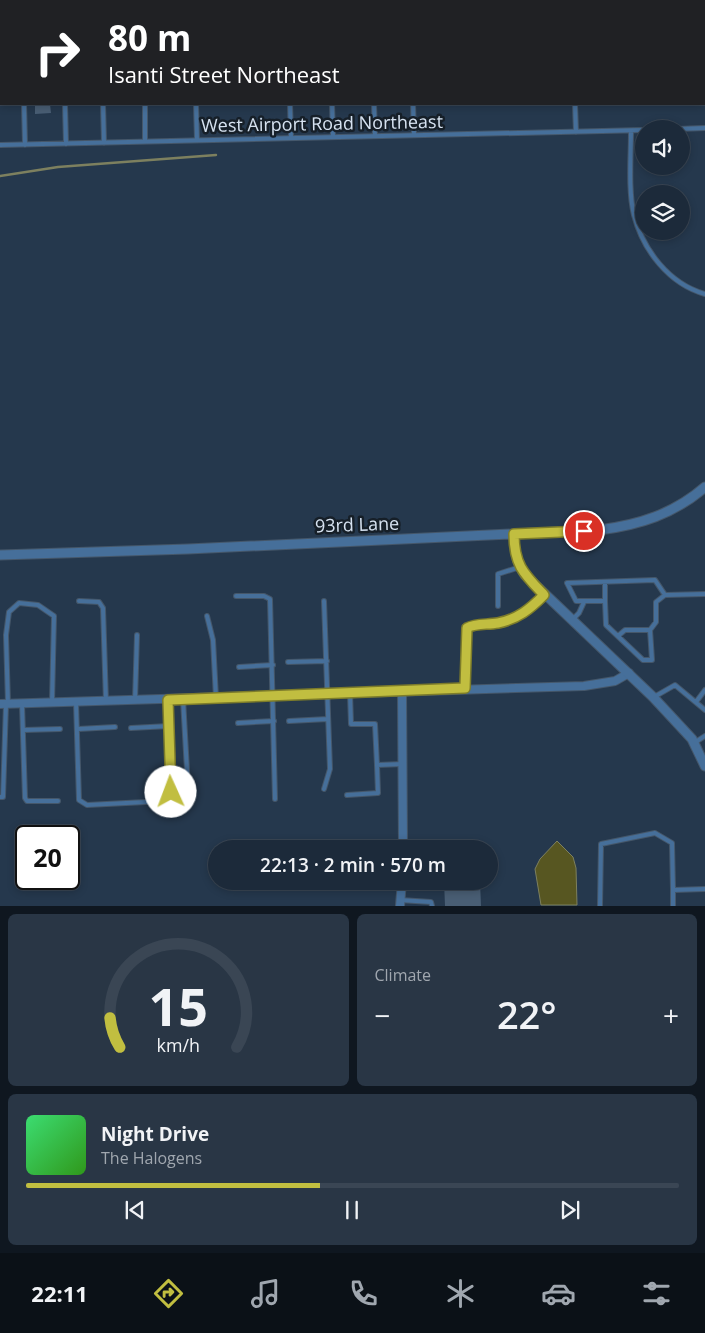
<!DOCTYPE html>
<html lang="en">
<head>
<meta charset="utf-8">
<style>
  :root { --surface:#1c2a3a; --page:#293645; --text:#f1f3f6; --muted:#a0a7af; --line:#3a4654; --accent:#c1be40 }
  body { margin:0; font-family:"Open Sans",sans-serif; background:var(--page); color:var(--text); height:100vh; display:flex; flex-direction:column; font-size:19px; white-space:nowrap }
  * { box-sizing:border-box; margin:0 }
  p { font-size:16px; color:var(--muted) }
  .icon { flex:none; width:28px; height:28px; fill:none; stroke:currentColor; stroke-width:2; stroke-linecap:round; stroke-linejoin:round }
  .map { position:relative; height:906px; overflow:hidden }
  .panel { display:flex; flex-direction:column; gap:8px; padding:8px; background:#0f1720; flex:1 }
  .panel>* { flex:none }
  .hud { position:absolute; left:0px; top:0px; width:705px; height:105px; box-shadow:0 2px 8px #0003,0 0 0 1px var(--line); background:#202124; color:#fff; overflow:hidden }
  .buttons { position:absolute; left:635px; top:120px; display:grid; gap:10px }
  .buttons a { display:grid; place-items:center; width:55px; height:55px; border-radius:50%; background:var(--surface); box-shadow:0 2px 8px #0003,0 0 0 1px var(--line); font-size:25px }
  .speed { position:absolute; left:15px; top:825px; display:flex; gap:10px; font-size:25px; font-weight:700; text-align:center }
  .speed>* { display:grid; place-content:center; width:65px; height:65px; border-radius:50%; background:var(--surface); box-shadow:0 2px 8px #0003,0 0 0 1px var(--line); line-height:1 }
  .speed .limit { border:2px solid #111; border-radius:8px; background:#fff; color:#111 }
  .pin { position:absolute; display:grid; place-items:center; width:42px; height:42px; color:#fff; margin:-21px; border:2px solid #fff; border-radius:50%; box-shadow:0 1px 5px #0007 }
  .me { position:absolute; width:55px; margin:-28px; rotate:358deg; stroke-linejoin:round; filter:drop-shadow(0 0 4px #0008) }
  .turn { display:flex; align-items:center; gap:18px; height:105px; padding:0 25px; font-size:22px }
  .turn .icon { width:65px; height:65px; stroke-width:2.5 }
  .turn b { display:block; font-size:35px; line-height:42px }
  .big { font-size:38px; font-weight:600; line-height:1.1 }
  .panel .tile { flex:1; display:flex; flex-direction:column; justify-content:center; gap:8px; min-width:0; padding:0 18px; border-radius:8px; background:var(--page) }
  .panel .dial { align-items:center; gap:0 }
  .dial svg { height:130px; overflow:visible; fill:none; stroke:var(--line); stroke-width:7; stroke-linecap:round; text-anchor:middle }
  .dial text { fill:var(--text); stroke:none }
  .song { display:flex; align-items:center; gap:15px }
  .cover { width:60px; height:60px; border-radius:8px; background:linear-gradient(135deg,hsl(140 70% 55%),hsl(110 70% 35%)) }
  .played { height:5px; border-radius:2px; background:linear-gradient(90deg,var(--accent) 45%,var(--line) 45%) }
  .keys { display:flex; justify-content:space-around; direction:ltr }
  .heat { display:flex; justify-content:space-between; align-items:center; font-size:28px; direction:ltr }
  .panel .tiles { flex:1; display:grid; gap:8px; grid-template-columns:1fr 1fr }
  .tile:last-child { grid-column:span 2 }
  .trip { position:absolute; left:208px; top:840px; width:290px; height:50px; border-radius:25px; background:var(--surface); box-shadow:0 2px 8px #0003,0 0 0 1px var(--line); font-weight:600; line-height:50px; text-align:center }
  .tabs { display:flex; height:80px; justify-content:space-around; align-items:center; background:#0b1117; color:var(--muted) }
  .tabs .icon { width:35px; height:35px }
  .tabs .selected { color:var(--accent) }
  .tabs b { font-size:22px; color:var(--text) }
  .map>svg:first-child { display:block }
  .water { fill:#575621; stroke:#7d805f }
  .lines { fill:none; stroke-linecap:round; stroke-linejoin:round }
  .stream { stroke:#7d805f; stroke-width:2.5 }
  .building { fill:#495e74 }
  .service-casing { stroke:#45576a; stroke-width:6 }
  .minor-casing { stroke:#45576a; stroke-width:10 }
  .tertiary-casing { stroke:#45576a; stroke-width:11 }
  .service { stroke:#466f9a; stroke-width:4 }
  .minor { stroke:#466f9a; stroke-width:8 }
  .tertiary { stroke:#466f9a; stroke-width:9 }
  .route-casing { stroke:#7d7c2a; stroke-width:12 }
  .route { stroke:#c1be40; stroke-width:9 }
  .labels { text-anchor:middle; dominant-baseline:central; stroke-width:5; stroke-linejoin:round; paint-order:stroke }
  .street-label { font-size:18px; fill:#d6e2f0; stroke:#161f28 }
</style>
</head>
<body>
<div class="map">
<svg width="705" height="906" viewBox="0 0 705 906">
  <rect width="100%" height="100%" fill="#25384d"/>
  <path class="water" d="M557,841l16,16 3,11 1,37h-36l-6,-36 5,-10z"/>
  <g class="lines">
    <path class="stream" d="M0,176l58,-9 158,-12"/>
  </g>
  <path class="building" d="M35,104h15l1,9 -16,1z
    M444,881h36l1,25h-36z"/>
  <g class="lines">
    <g class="service-casing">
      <path id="service" d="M21,0v1
        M62,0v1
        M101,0v1
        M143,0v1
        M193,0v1
        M288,0v1
        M329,0v1
        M371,0v1
        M411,0v1
        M522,0l1,1
        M572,0v1
        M620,0v1
        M662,0v1
        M703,0v1
        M704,40l1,54
        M24,104l1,41
        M65,104l1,40
        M103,104l1,39
        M145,104v37
        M196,104l1,36
        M290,104l1,33
        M332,104l1,33
        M374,104l1,32
        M413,104l1,31
        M575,104l1,28
        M677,129l28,-1
        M631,131c0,25 -3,60 3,84 9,35 35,69 71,79
        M0,145l644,-15
        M605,582v19h-29l-9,-18 88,-3 10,15 40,-1
        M236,596h28l6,3 5,200
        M79,601l20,1 4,6 3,94
        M324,601l6,168 -6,20
        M605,601l1,24 37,35h9l-2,-30h-25l-7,6
        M498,606v-32l22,-7
        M207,616l6,24 3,58
        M572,620l7,-7 5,-11
        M650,630l6,-8v-20l9,-7
        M288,662l39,-1
        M239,667l34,-2
        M465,689l2,-61c9,-5 20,-3 31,-5 20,-5 32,-14 46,-28
        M350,693l1,31h24l2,41 26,-1
        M654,697l21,-12 30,25
        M183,699l6,107
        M135,701l2,-66
        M76,702l3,98 8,5 78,-4 5,-3 -2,-98
        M696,702l9,-12
        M8,704l-2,-69 3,-23 10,-9 19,2 16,11 -2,87
        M22,704l3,94 2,3h31
        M289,721l39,-2
        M238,723l36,-2
        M131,728l38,-2
        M78,729l37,-2
        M23,730l37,-1
        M694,743l11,-7
        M347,795l31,-2 -1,-28
        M0,797h3l3,-93
        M400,900l31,2 1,4
        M600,906l1,-62 54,-11 17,10 1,47
        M673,906v-16l32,-1"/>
    </g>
    <g class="minor-casing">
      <path id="minor" d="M402,690l1,159
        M0,704l584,-18 31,-5 14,-8
        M400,906l2,-25"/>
    </g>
    <g class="tertiary-casing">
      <path id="tertiary" d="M514,534c0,16 2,28 11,41l128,122 39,42 13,27
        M0,555l188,-6 411,-19c40,-5 75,-16 106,-43"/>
    </g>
    <use href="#service" class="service"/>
    <use href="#minor" class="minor"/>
    <use href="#tertiary" class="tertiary"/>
  </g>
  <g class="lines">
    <g class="route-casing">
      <path id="route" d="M171,792l-3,-92 297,-12 2,-60c9,-5 20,-3 31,-5 20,-4 32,-14 46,-28 -20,-21 -30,-30 -30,-61l70,-3"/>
    </g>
    <use href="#route" class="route"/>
  </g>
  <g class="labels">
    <g class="street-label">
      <text transform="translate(322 123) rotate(-1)">West Airport Road Northeast</text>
      <text transform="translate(357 524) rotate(-2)">93rd Lane</text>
    </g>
  </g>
</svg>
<div class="buttons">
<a><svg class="icon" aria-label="sound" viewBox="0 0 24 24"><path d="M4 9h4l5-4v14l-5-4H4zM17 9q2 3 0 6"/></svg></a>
<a><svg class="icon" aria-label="layers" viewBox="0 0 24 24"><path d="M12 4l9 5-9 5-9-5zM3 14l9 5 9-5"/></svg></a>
</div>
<div class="speed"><div class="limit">20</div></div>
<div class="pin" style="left:584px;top:531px;background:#d93025"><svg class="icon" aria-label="arrive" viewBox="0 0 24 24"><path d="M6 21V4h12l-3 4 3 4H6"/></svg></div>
<svg class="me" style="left:171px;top:792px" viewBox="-20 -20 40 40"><circle r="19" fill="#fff"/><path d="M0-13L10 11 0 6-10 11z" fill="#c1be40"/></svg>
<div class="trip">22:13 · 2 min · 570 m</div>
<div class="hud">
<div class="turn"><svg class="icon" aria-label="right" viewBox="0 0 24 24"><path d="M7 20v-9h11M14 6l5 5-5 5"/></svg><div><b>80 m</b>Isanti Street Northeast</div></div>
</div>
</div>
<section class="panel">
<div class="tiles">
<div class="tile dial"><svg viewBox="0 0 100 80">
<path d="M14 69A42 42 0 1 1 86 69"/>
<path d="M14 69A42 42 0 0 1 8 51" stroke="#c1be40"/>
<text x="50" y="56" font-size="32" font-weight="700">15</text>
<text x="50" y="72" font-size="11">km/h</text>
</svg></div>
<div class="tile"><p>Climate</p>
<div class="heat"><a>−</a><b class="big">22°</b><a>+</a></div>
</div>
<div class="tile">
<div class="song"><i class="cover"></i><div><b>Night Drive</b><p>The Halogens</p></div></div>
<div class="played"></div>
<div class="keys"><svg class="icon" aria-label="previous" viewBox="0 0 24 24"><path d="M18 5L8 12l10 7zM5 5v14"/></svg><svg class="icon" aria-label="pause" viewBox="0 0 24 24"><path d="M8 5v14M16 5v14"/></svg><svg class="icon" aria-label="next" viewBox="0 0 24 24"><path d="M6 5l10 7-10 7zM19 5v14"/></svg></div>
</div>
</div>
</section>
<nav class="tabs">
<b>22:11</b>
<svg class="icon selected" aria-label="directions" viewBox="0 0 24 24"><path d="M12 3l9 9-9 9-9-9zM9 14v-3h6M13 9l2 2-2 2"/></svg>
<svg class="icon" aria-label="music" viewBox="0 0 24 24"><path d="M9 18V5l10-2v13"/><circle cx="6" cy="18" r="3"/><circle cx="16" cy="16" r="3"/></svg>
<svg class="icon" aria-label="phone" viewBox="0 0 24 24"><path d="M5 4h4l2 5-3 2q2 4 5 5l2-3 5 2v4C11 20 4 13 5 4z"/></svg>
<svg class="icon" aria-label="climate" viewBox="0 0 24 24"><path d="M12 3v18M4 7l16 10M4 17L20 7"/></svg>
<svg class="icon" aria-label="car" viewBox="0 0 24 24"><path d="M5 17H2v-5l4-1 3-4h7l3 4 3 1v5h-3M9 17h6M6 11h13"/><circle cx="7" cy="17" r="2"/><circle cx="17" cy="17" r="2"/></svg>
<svg class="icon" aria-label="filters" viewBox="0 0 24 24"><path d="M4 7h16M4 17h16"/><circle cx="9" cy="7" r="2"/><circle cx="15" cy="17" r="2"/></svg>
</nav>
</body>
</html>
